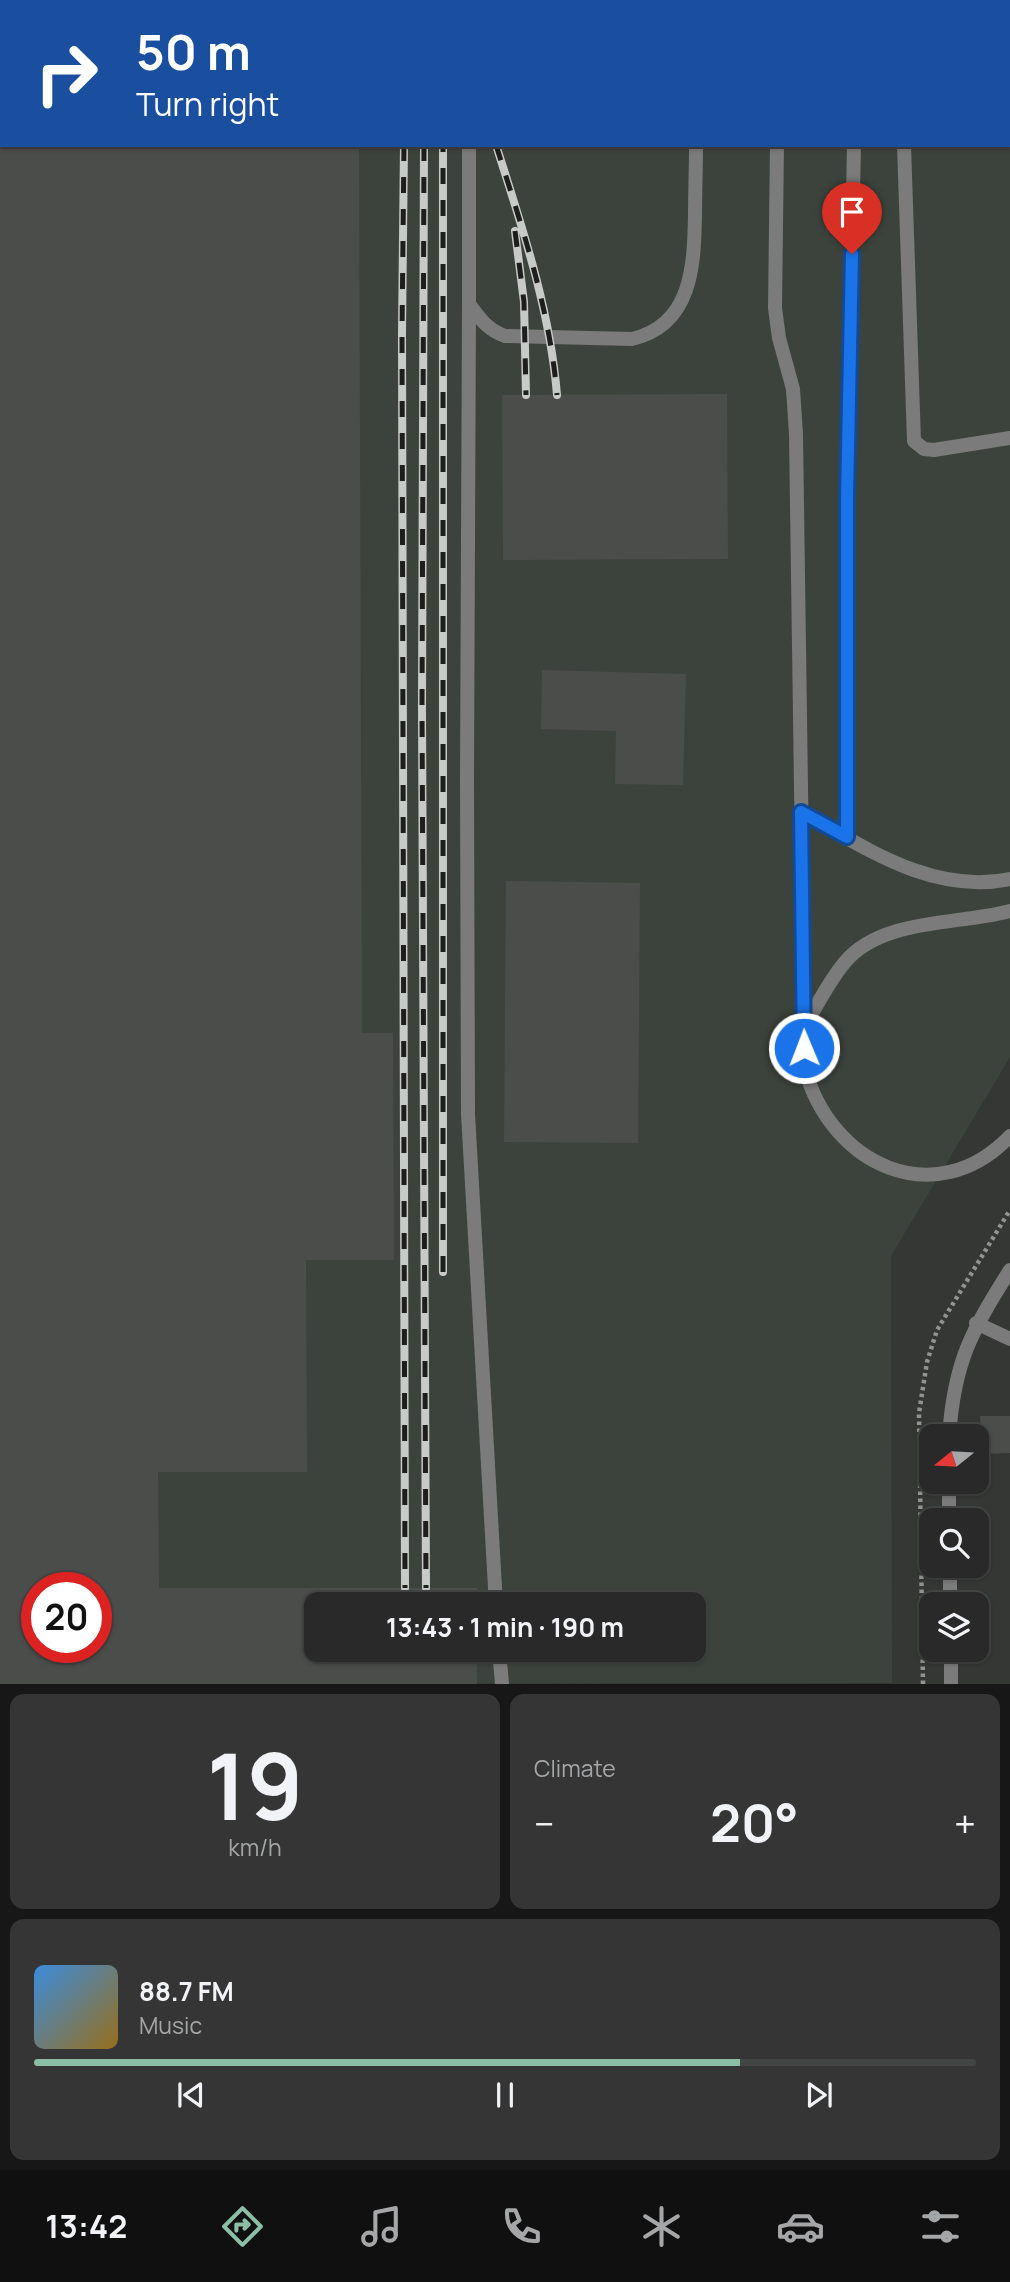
<!DOCTYPE html>
<html lang="en">
<head>
<meta charset="utf-8">
<style>
  :root { --surface:#282928; --page:#343534; --text:#f1f3f6; --muted:#a5a6a8; --line:#444545; --accent:#8abfa5 }
  body { margin:0; font-family:Manrope,sans-serif; background:var(--page); color:var(--text); height:100vh; display:flex; flex-direction:column; font-size:26px; white-space:nowrap }
  * { box-sizing:border-box; margin:0 }
  p { font-size:23px; color:var(--muted) }
  .icon { flex:none; width:38px; height:38px; fill:none; stroke:currentColor; stroke-width:2; stroke-linecap:round; stroke-linejoin:round }
  .map { position:relative; height:1684px; overflow:hidden }
  .details { display:flex; flex-direction:column; gap:10px; padding:10px; background:#161716; flex:1 }
  .details>* { flex:none }
  .top-card { position:absolute; left:0px; top:0px; width:1012px; height:147px; box-shadow:0 2px 5px #0004,0 0 0 2px var(--line); background:#1a4fa0; color:#fff; overflow:hidden }
  .needle { width:46px; rotate:252deg }
  .fabs { position:absolute; left:919px; top:1424px; display:grid; gap:14px }
  .fabs a { display:grid; place-items:center; width:70px; height:70px; border-radius:14px; background:var(--surface); box-shadow:0 2px 5px #0004,0 0 0 2px var(--line); font-size:35px }
  .speed { position:absolute; left:21px; top:1572px; display:flex; gap:14px; font-size:35px; font-weight:700; text-align:center }
  .speed>* { display:grid; place-content:center; width:91px; height:91px; border-radius:50%; background:var(--surface); box-shadow:0 2px 5px #0004,0 0 0 2px var(--line); line-height:1 }
  .speed .limit { border:10px solid #d22; background:#fff; color:#111 }
  .pin { position:absolute; display:grid; place-items:center; width:60px; height:60px; color:#fff; margin:-72px -30px; border-radius:50% 50% 50% 0; rotate:-45deg; box-shadow:0 0 7px #0007 }
  .pin .icon { rotate:45deg }
  .me { position:absolute; width:77px; margin:-38px; rotate:359deg; stroke-linejoin:round; filter:drop-shadow(0 0 5px #0008) }
  .turn { display:flex; align-items:center; gap:24px; height:147px; padding:0 21px; font-size:32px }
  .turn .icon { width:91px; height:91px; stroke-width:2.5 }
  .turn b { display:block; font-size:49px; line-height:60px }
  .big { font-size:52px; font-weight:700; line-height:1.1 }
  .details .widget { flex:1; display:flex; flex-direction:column; justify-content:center; gap:10px; min-width:0; padding:0 24px; border-radius:14px; background:var(--page) }
  .details .dial { align-items:center; gap:0 }
  .dial b { font-size:91px; line-height:1 }
  .song { display:flex; align-items:center; gap:21px }
  .cover { width:84px; height:84px; border-radius:10px; background:linear-gradient(135deg,hsl(210 70% 55%),hsl(40 70% 35%)) }
  .played { height:7px; border-radius:4px; background:linear-gradient(90deg,var(--accent) 75%,var(--line) 75%) }
  .keys { display:flex; justify-content:space-around; direction:ltr }
  .heat { display:flex; justify-content:space-between; align-items:center; font-size:38px; direction:ltr }
  .details .tiles { flex:1; display:grid; gap:10px; grid-template-columns:1fr 1fr }
  .widget:last-child { grid-column:span 2 }
  .trip { position:absolute; left:304px; top:1592px; width:402px; height:70px; border-radius:14px; background:var(--surface); box-shadow:0 2px 5px #0004,0 0 0 2px var(--line); font-weight:700; line-height:70px; text-align:center }
  .dock { display:flex; height:112px; justify-content:space-around; align-items:center; background:#101010; color:var(--muted) }
  .dock .icon { width:49px; height:49px }
  .dock .active { color:var(--accent) }
  .dock b { font-size:32px; color:var(--text) }
  .map>svg:first-child { display:block }
  .built { fill:#3c433c; fill-rule:evenodd }
  .building { fill:#4b4d4b; fill-rule:evenodd }
  .lines { fill:none; stroke-linecap:round; stroke-linejoin:round }
  .path { stroke:#919291; stroke-width:4.5; stroke-dasharray:3.5 3.5; stroke-linecap:butt }
  .lane { stroke:#7a7b7a; stroke-width:14 }
  .street { stroke:#7a7b7a; stroke-width:14 }
  .rail-casing { stroke:#c8cac8; stroke-width:8 }
  .rail { stroke:#1d1e1d; stroke-width:5; stroke-dasharray:16; stroke-linecap:butt }
  .route-casing { stroke:#114b97; stroke-width:18 }
  .route { stroke:#1a73e8; stroke-width:12 }
</style>
</head>
<body>
<div class="map">
<svg width="1010" height="1684" viewBox="0 0 1010 1684">
  <rect width="100%" height="100%" fill="#353735"/>
  <path class="built" d="M0,0h1010v1057l-119,199 1,427 -892,1zM2,2h1008v143h-1008zM37,1587h59v60h-59zM317,1605h378v45h-378z"/>
  <path class="building" d="M0,145h359l3,888h31l1,227h-88l1,212h-149l1,116h318v17h-160v45h160v34h-477zM37,1587h59v60h-59z
    M727,394l1,165 -225,1 -1,-165z
    M542,670l144,4 -3,111 -68,-1 1,-53 -75,-2z
    M506,881l134,2 -2,260 -134,-1z
    M980,1416h30v37l-28,1z"/>
  <g class="lines">
    <path class="path" d="M923,1684l-4,-271 8,-51 10,-32 73,-120"/>
    <path class="lane" d="M468,0v2
      M853,0l19,2
      M700,2v-2
      M778,2v-2
      M469,145v159c11,14 18,26 36,32l127,3c60,-14 62,-73 63,-123 0,-24 1,-47 1,-71
      M777,145l-2,163 4,30 14,51 3,45 9,635c26,96 130,145 205,67
      M904,145l10,296 10,8 10,1 76,-12
      M469,304l-2,474 1,336 28,491
      M801,812c65,36 131,83 209,67
      M847,837v-339l7,-353
      M805,1026c12,-21 24,-45 40,-64 37,-44 113,-37 165,-51
      M499,1650l3,34"/>
    <path class="street" d="M976,1323l34,16
      M949,1437c5,-75 22,-105 61,-167
      M949,1482v39
      M950,1566v39
      M951,1650v34"/>
    <g class="rail-casing">
      <path id="rail" d="M406,0v2
        M424,0v2
        M443,0v2
        M457,0v2
        M404,145l-2,188 3,1255
        M424,145l-2,563 4,880
        M496,145c26,82 54,164 61,250
        M515,231l9,71 2,93
        M443,1272v-1127"/>
    </g>
    <use href="#rail" class="rail"/>
  </g>
  <g class="lines">
    <g class="route-casing">
      <path id="route" d="M804,1048l-3,-236 46,25v-339l5,-244"/>
    </g>
    <use href="#route" class="route"/>
  </g>
</svg>
<div class="fabs">
<a><svg class="needle" viewBox="-14 -14 28 28"><path d="M0-13l5 13h-10z" fill="#e53935"/><path d="M0 13l5-13h-10z" fill="#a5a6a8"/></svg></a>
<a><svg class="icon" aria-label="search" viewBox="0 0 24 24"><circle cx="10" cy="10" r="6"/><path d="M15 15l6 6"/></svg></a>
<a><svg class="icon" aria-label="layers" viewBox="0 0 24 24"><path d="M12 4l9 5-9 5-9-5zM3 14l9 5 9-5"/></svg></a>
</div>
<div class="speed"><div class="limit">20</div></div>
<div class="pin" style="left:852px;top:254px;background:#d93025"><svg class="icon" aria-label="arrive" viewBox="0 0 24 24"><path d="M6 21V4h12l-3 4 3 4H6"/></svg></div>
<svg class="me" style="left:804px;top:1048px" viewBox="-20 -20 40 40"><circle r="17" fill="#1a73e8" stroke="#fff" stroke-width="3"/><path d="M0-11L8 9 0 5-8 9z" fill="#fff"/></svg>
<div class="trip">13:43 · 1 min · 190 m</div>
<div class="top-card">
<div class="turn"><svg class="icon" aria-label="right" viewBox="0 0 24 24"><path d="M7 20v-9h11M14 6l5 5-5 5"/></svg><div><b>50 m</b>Turn right</div></div>
</div>
</div>
<section class="details">
<div class="tiles">
<div class="widget dial"><b>19</b><p>km/h</p></div>
<div class="widget"><p>Climate</p>
<div class="heat"><a>−</a><b class="big">20°</b><a>+</a></div>
</div>
<div class="widget">
<div class="song"><i class="cover"></i><div><b>88.7 FM</b><p>Music</p></div></div>
<div class="played"></div>
<div class="keys"><svg class="icon" aria-label="previous" viewBox="0 0 24 24"><path d="M18 5L8 12l10 7zM5 5v14"/></svg><svg class="icon" aria-label="pause" viewBox="0 0 24 24"><path d="M8 5v14M16 5v14"/></svg><svg class="icon" aria-label="next" viewBox="0 0 24 24"><path d="M6 5l10 7-10 7zM19 5v14"/></svg></div>
</div>
</div>
</section>
<nav class="dock">
<b>13:42</b>
<svg class="icon active" aria-label="directions" viewBox="0 0 24 24"><path d="M12 3l9 9-9 9-9-9zM9 14v-3h6M13 9l2 2-2 2"/></svg>
<svg class="icon" aria-label="music" viewBox="0 0 24 24"><path d="M9 18V5l10-2v13"/><circle cx="6" cy="18" r="3"/><circle cx="16" cy="16" r="3"/></svg>
<svg class="icon" aria-label="phone" viewBox="0 0 24 24"><path d="M5 4h4l2 5-3 2q2 4 5 5l2-3 5 2v4C11 20 4 13 5 4z"/></svg>
<svg class="icon" aria-label="climate" viewBox="0 0 24 24"><path d="M12 3v18M4 7l16 10M4 17L20 7"/></svg>
<svg class="icon" aria-label="car" viewBox="0 0 24 24"><path d="M5 17H2v-5l4-1 3-4h7l3 4 3 1v5h-3M9 17h6M6 11h13"/><circle cx="7" cy="17" r="2"/><circle cx="17" cy="17" r="2"/></svg>
<svg class="icon" aria-label="filters" viewBox="0 0 24 24"><path d="M4 7h16M4 17h16"/><circle cx="9" cy="7" r="2"/><circle cx="15" cy="17" r="2"/></svg>
</nav>
</body>
</html>
